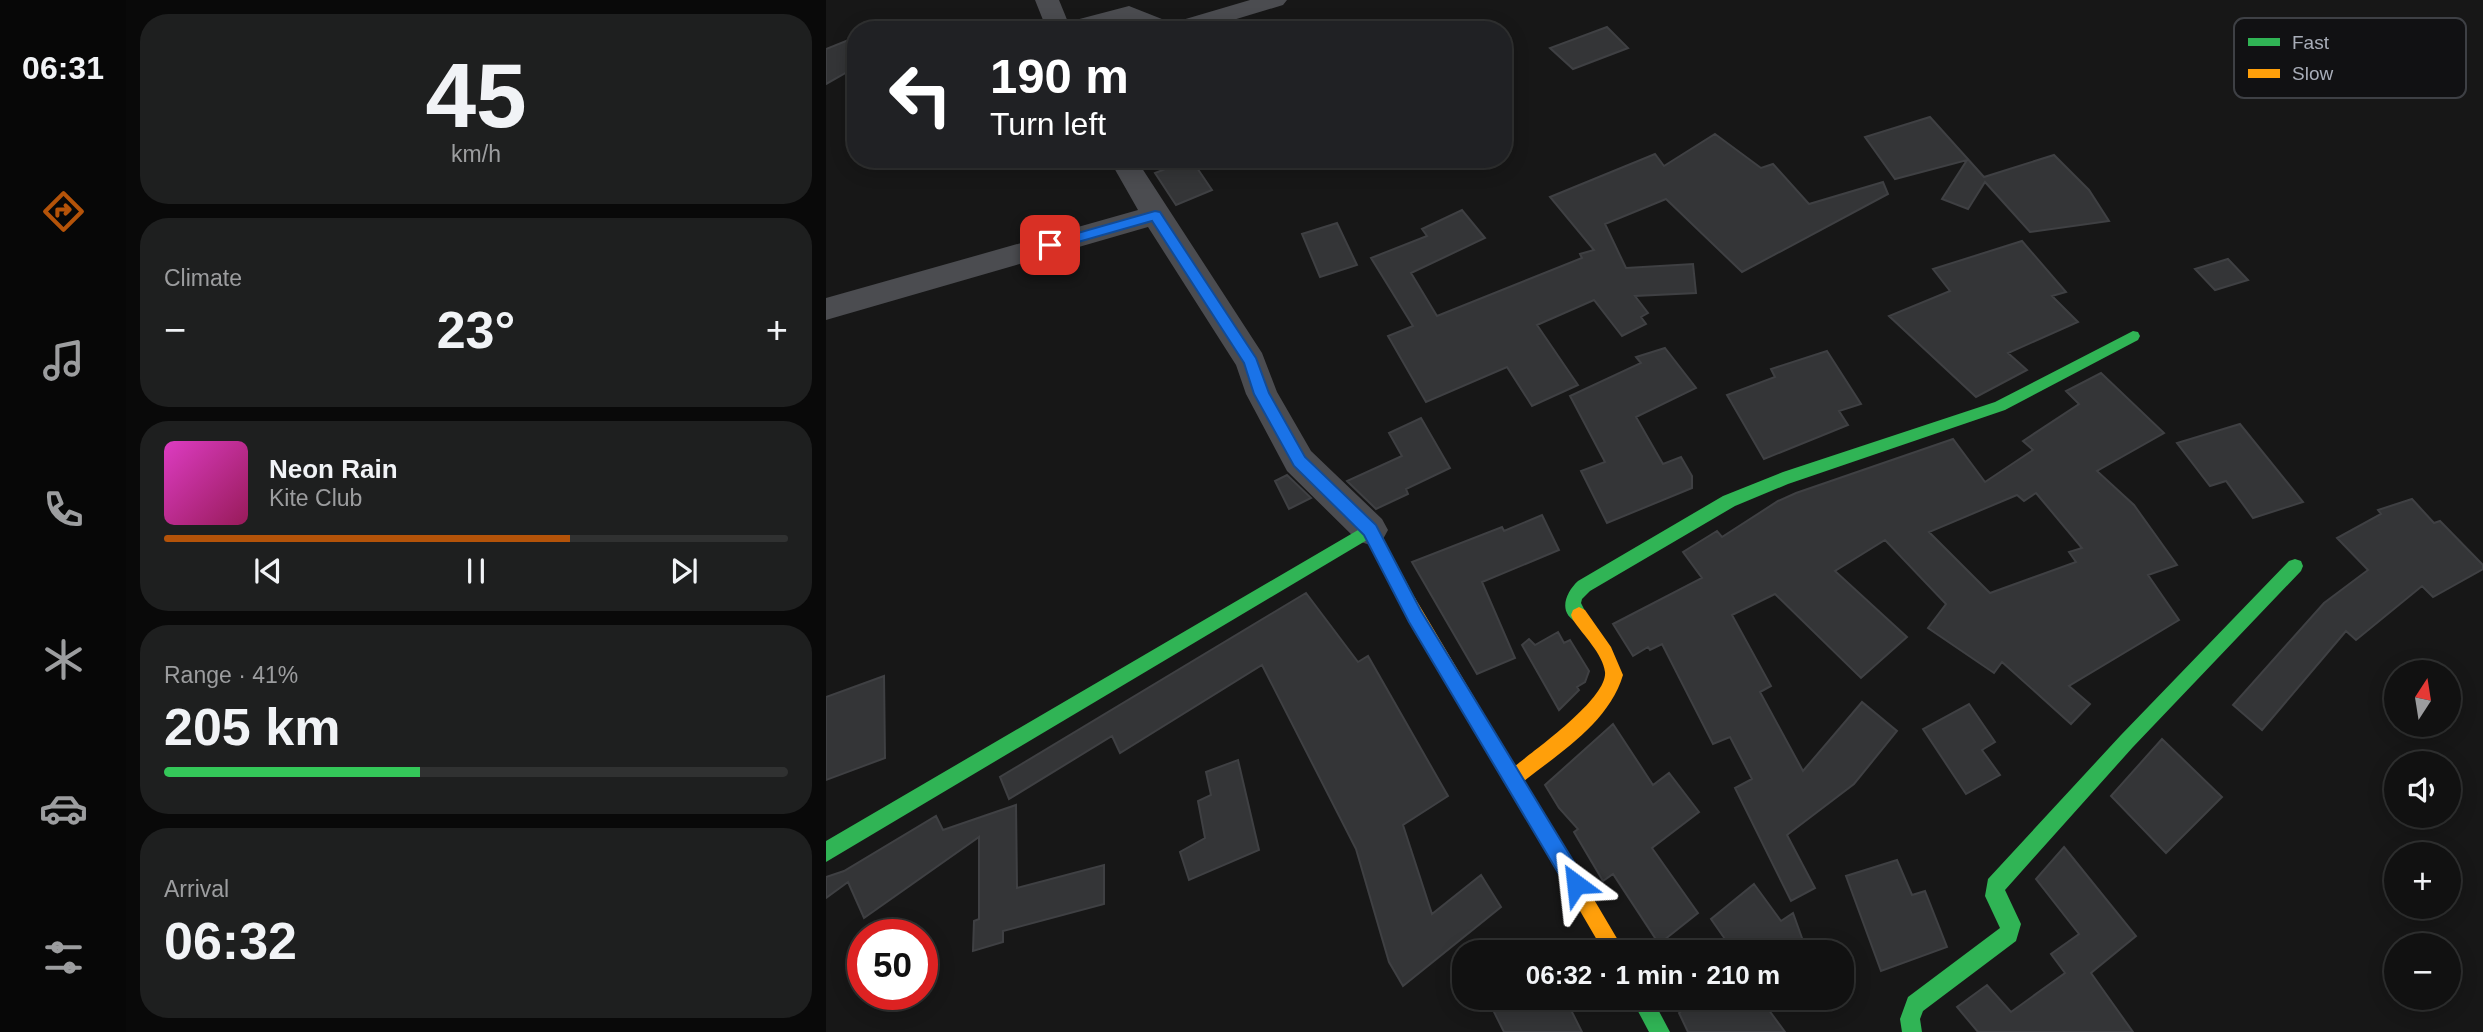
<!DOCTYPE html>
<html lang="en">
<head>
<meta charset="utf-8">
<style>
  :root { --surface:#111; --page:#1e1f1f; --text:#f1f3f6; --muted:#9c9d9f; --line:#303131; --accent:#b45309 }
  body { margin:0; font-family:Helvetica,sans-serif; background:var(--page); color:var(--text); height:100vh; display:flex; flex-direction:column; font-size:26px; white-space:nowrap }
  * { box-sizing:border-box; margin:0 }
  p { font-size:23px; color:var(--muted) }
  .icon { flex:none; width:38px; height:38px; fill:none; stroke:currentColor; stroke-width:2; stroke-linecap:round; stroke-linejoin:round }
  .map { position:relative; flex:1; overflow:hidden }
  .panel { display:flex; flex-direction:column; gap:14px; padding:14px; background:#090909; width:700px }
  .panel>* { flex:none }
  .guide { position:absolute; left:21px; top:21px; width:665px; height:147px; border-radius:28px; box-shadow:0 4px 18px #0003,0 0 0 2px var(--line); background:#202124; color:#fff; overflow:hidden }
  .needle { width:46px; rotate:12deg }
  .tools { position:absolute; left:1558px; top:660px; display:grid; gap:14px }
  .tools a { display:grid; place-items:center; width:77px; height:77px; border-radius:50%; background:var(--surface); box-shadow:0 4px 18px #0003,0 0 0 2px var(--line); font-size:35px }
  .speed { position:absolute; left:21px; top:919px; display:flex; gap:14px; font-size:35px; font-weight:700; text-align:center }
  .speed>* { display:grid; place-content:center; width:91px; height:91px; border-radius:50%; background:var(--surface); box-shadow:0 4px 18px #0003,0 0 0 2px var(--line); line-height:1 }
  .speed .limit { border:10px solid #d22; background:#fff; color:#111 }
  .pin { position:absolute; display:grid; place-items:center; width:60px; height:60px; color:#fff; margin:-30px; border-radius:14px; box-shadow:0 4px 10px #0006 }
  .me { position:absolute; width:77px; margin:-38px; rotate:330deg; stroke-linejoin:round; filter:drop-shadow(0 0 5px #0008) }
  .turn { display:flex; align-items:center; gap:24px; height:147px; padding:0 28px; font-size:32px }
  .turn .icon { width:91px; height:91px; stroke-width:2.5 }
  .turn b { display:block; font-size:49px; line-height:60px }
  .big { font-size:52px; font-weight:600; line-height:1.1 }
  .panel .card { flex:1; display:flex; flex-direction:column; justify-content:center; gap:10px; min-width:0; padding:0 24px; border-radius:28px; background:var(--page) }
  .panel .dial { align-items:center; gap:0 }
  .dial b { font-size:91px; line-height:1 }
  .song { display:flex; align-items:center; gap:21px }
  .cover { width:84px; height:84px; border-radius:10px; background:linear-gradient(135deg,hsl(310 70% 55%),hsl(330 70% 35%)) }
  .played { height:7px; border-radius:4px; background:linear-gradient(90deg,var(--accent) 65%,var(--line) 65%) }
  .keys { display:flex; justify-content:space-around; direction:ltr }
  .heat { display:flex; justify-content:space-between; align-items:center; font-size:38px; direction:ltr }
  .charge { height:10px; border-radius:5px; background:linear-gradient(90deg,#34c759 41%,var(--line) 0) }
  .trip { position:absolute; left:626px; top:940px; width:402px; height:70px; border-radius:28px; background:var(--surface); box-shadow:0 4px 18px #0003,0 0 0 2px var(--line); font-weight:600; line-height:70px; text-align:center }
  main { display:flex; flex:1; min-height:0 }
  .menu { display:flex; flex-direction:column; width:126px; justify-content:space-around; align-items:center; background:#070707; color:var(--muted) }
  .menu .icon { width:49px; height:49px }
  .menu .current { color:var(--accent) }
  .menu b { font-size:32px; color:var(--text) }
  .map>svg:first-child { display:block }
  .building { fill:#343537; stroke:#3f4043; stroke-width:2; fill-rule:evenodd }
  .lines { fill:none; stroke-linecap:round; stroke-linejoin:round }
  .street { fill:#4b4c50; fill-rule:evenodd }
  .fast { fill:#30b455; fill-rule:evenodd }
  .slow { fill:#ff9f0a; fill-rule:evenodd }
  .route { fill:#1a73e8; stroke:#114b97; stroke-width:2 }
  .key { fill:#111113; stroke:#3e4045; stroke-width:2 }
  .key-label { font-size:19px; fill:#a8adb8 }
</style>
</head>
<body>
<main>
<nav class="menu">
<b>06:31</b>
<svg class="icon current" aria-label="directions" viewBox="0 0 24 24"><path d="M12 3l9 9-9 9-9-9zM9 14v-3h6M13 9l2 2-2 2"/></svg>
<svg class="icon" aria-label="music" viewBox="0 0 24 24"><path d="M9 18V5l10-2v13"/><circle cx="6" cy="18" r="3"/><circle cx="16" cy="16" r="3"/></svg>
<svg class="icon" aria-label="phone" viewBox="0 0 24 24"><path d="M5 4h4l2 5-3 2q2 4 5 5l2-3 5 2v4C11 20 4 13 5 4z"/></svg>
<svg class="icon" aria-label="climate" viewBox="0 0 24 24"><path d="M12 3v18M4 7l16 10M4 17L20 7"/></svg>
<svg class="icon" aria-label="car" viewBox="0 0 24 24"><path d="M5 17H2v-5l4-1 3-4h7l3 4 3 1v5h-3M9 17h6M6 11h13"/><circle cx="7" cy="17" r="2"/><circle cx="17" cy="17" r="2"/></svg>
<svg class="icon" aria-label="filters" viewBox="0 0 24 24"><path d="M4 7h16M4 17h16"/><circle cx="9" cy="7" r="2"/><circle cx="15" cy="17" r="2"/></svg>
</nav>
<section class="panel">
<div class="card dial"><b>45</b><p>km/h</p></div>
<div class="card"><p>Climate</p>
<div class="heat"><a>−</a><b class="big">23°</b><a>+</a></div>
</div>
<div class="card">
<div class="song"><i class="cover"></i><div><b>Neon Rain</b><p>Kite Club</p></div></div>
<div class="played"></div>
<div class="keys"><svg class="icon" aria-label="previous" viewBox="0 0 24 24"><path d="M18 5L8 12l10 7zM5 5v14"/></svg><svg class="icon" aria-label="pause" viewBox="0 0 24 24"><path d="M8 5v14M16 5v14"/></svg><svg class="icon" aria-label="next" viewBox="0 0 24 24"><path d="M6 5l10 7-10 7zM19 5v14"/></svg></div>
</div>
<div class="card"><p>Range · 41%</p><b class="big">205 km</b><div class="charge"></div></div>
<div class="card"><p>Arrival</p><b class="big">06:32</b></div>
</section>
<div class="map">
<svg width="1657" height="1032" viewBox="0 0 1657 1032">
  <rect width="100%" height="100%" fill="#171717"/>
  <path class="building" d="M781,27l21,21 -55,21 -23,-21z
    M30,37v30l-30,17v-35z
    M1104,117l54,60 70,-22 35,35 20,31 -79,11 -45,-50 -17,27 -26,-10 25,-39 -72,19 -30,-42z
    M889,134l46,34 12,-4 36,40 74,-22 5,12 -146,78 -76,-73 -61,25 21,44 67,-4 3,29 -61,3 13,17 -7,4 5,7 -24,12 -28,-36 -57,25 41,60 -46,21 -25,-39 -81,35 -38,-66 25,-10 -42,-68 56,-22 -5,-7 40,-19 23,28 -74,35 26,43 145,-58 -2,-4 14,-4 -44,-53 105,-43 9,12z
    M365,159l21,31 -36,15 -21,-32z
    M511,223l20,42 -37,12 -18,-43z
    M1196,241l44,51 -14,4 26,26 -70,31 19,17 -51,27 -87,-81 61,-25 -17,-22z
    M1402,259l20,21 -33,10 -20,-21z
    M839,348l31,40 -60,29 27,47 18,-7 11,19v12l-85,35 -26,-52 24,-9 -35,-66 71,-33 -5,-6z
    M1001,351l34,53 -22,7 9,14 -84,34 -37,-64 48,-18 -4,-8z
    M1275,373l63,60 -67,38 37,34 43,60 -29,10 31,45 -110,66 21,18 -19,20 -69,-62 -8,11 -66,-45 18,-24 -61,-64 -50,31 72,66 -46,41 -86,-84 -43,21 39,71 -11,6 43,79 59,-69 35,29 -43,53 -67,51 28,53 -24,13 -56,-113 17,-9 -22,-42 -17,7 -51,-100 -12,6 -2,-3 -15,9 -20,-32 89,-46 -19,-26 34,-21 5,6 56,-36 18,-8 157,-54 32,43 48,-32 -10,-9 56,-37 -13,-13zM1210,493l46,55 -13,4 7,10 -86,31 -61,-61 88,-37 7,6z
    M595,418l29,50 -44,21 2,5 -32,15 -29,-28 55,-25 -13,-23z
    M1414,424l63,78 -50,16 -27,-37 -16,5 -33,-43z
    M461,475l24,23 -22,11 -14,-28z
    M1586,499l22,24 6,-2 43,44v4l-50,28 -11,-11 -66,54 -10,-9 -84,99 -29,-25 91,-102 44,-33 -31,-32 44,-24 -3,-4z
    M716,515l17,35 -77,32 33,76 -38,16 -65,-112 90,-35 2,4z
    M480,593l52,69 10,-6 80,140 -45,29 29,89 49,-39 20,32 -98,79 -14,-24 -33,-113 -94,-184 -142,88 -8,-17 -103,63 -9,-22z
    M732,632l6,11 6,-3 19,31 -4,11 -8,5 2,3 -20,20 -37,-65 7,-6 6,6z
    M58,676l1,82 -59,22v-83z
    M1143,704l26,38 -13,8 18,25 -34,19 -43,-65z
    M787,724l40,61 16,-12 30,39 -47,36 46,65 -39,31 -46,-70 -10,7 -29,-49 4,-3 -19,-21 -14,-23z
    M1336,739l60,58 -56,56 -55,-57z
    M412,760l21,90 -70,30 -9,-28 25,-14 -7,-37 13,-6 -5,-23z
    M190,805l1,83 87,-23v39l-101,27v11l-30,9 1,-30 5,-2v-82l-115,81 -16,-36 -22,16v-21l18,-6 92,-55 7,14z
    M1238,847l72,89 -45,37 42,59h-155l-21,-25 30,-22 24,27 54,-39 -14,-19 28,-20 -43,-55z
    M1071,860l15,35 13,-4 22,56 -66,24 -35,-95z
    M928,884l27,37 12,-8 14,39h-73l-23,-33z
    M691,998h48l17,34h-78l-10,-20z
    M871,998h63l25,34h-97l-9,-19z"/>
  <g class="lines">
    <path class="street" d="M209,0h24l9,22 61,-16 43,17 78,-23h37l-4,5 -83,25h-53l-18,-10 -36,10h-46z
      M283,159h27l126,194 15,39 34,59 71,68 6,11 -6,11 -12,4 -12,-4 -71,-70 -41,-77 -10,-29 -88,-138 -322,93v-22l312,-88z"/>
    <path class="fast" d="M1307,331l5,1 2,4 -2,4 -133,70 -217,74 -53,22 -145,85 -8,8 -1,4 6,12 -2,5 -6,3c-22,-9 -14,-30 -1,-42l145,-85 60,-24 212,-70z
      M544,523l6,2 39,73 2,5 -2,5 -6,3 -6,-3 -36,-68 -541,322v-21z
      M1469,559l6,2 2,5 -2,5 -168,176 -128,143 16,34 -5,17 -93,70 -3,8 2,13h-20l-2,-13 8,-22 92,-69 -15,-32 3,-17 133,-144 168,-174z
      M805,998h21l18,34h-21z"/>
    <path class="slow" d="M583,595l6,3 100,168c20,-16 93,-68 90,-94 -2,-18 -22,-37 -32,-52l-2,-5 2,-5 6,-3 6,3 26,37 12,28c-14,47 -62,77 -99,106l101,171h-21l-201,-344 -2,-5 2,-5z"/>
  </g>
  <path class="route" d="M329,211l5,1 96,146 13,35 36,64 71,68 45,86 162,266 3,7 -3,7 -7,3 -7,-3 -160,-269 -45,-87 -70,-69 -40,-72 -10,-31 -92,-142 -102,29 -6,-5 2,-3z"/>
  <rect x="1408" y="18" width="232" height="80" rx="10" class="key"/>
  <rect x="1422" y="38" width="32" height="8" fill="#30b455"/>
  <rect x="1422" y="69" width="32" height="9" fill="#ff9f0a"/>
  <g class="key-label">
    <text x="1466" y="49">Fast</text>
    <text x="1466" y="80">Slow</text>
  </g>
</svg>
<div class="tools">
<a><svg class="needle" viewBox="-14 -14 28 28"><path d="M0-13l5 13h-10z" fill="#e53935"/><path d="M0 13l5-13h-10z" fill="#9c9d9f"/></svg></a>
<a><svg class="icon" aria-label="sound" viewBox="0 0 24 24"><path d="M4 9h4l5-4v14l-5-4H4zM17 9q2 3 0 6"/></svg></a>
<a>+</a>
<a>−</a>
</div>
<div class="speed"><div class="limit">50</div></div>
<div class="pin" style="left:224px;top:245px;background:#d93025"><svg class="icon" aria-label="arrive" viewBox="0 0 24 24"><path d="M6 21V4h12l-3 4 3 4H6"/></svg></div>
<svg class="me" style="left:750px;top:884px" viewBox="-20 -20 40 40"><path d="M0-17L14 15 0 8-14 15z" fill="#1a73e8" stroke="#fff" stroke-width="4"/></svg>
<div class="trip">06:32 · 1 min · 210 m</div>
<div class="guide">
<div class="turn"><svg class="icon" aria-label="left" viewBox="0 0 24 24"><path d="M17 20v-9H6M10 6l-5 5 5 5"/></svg><div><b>190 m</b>Turn left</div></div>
</div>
</div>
</main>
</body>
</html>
